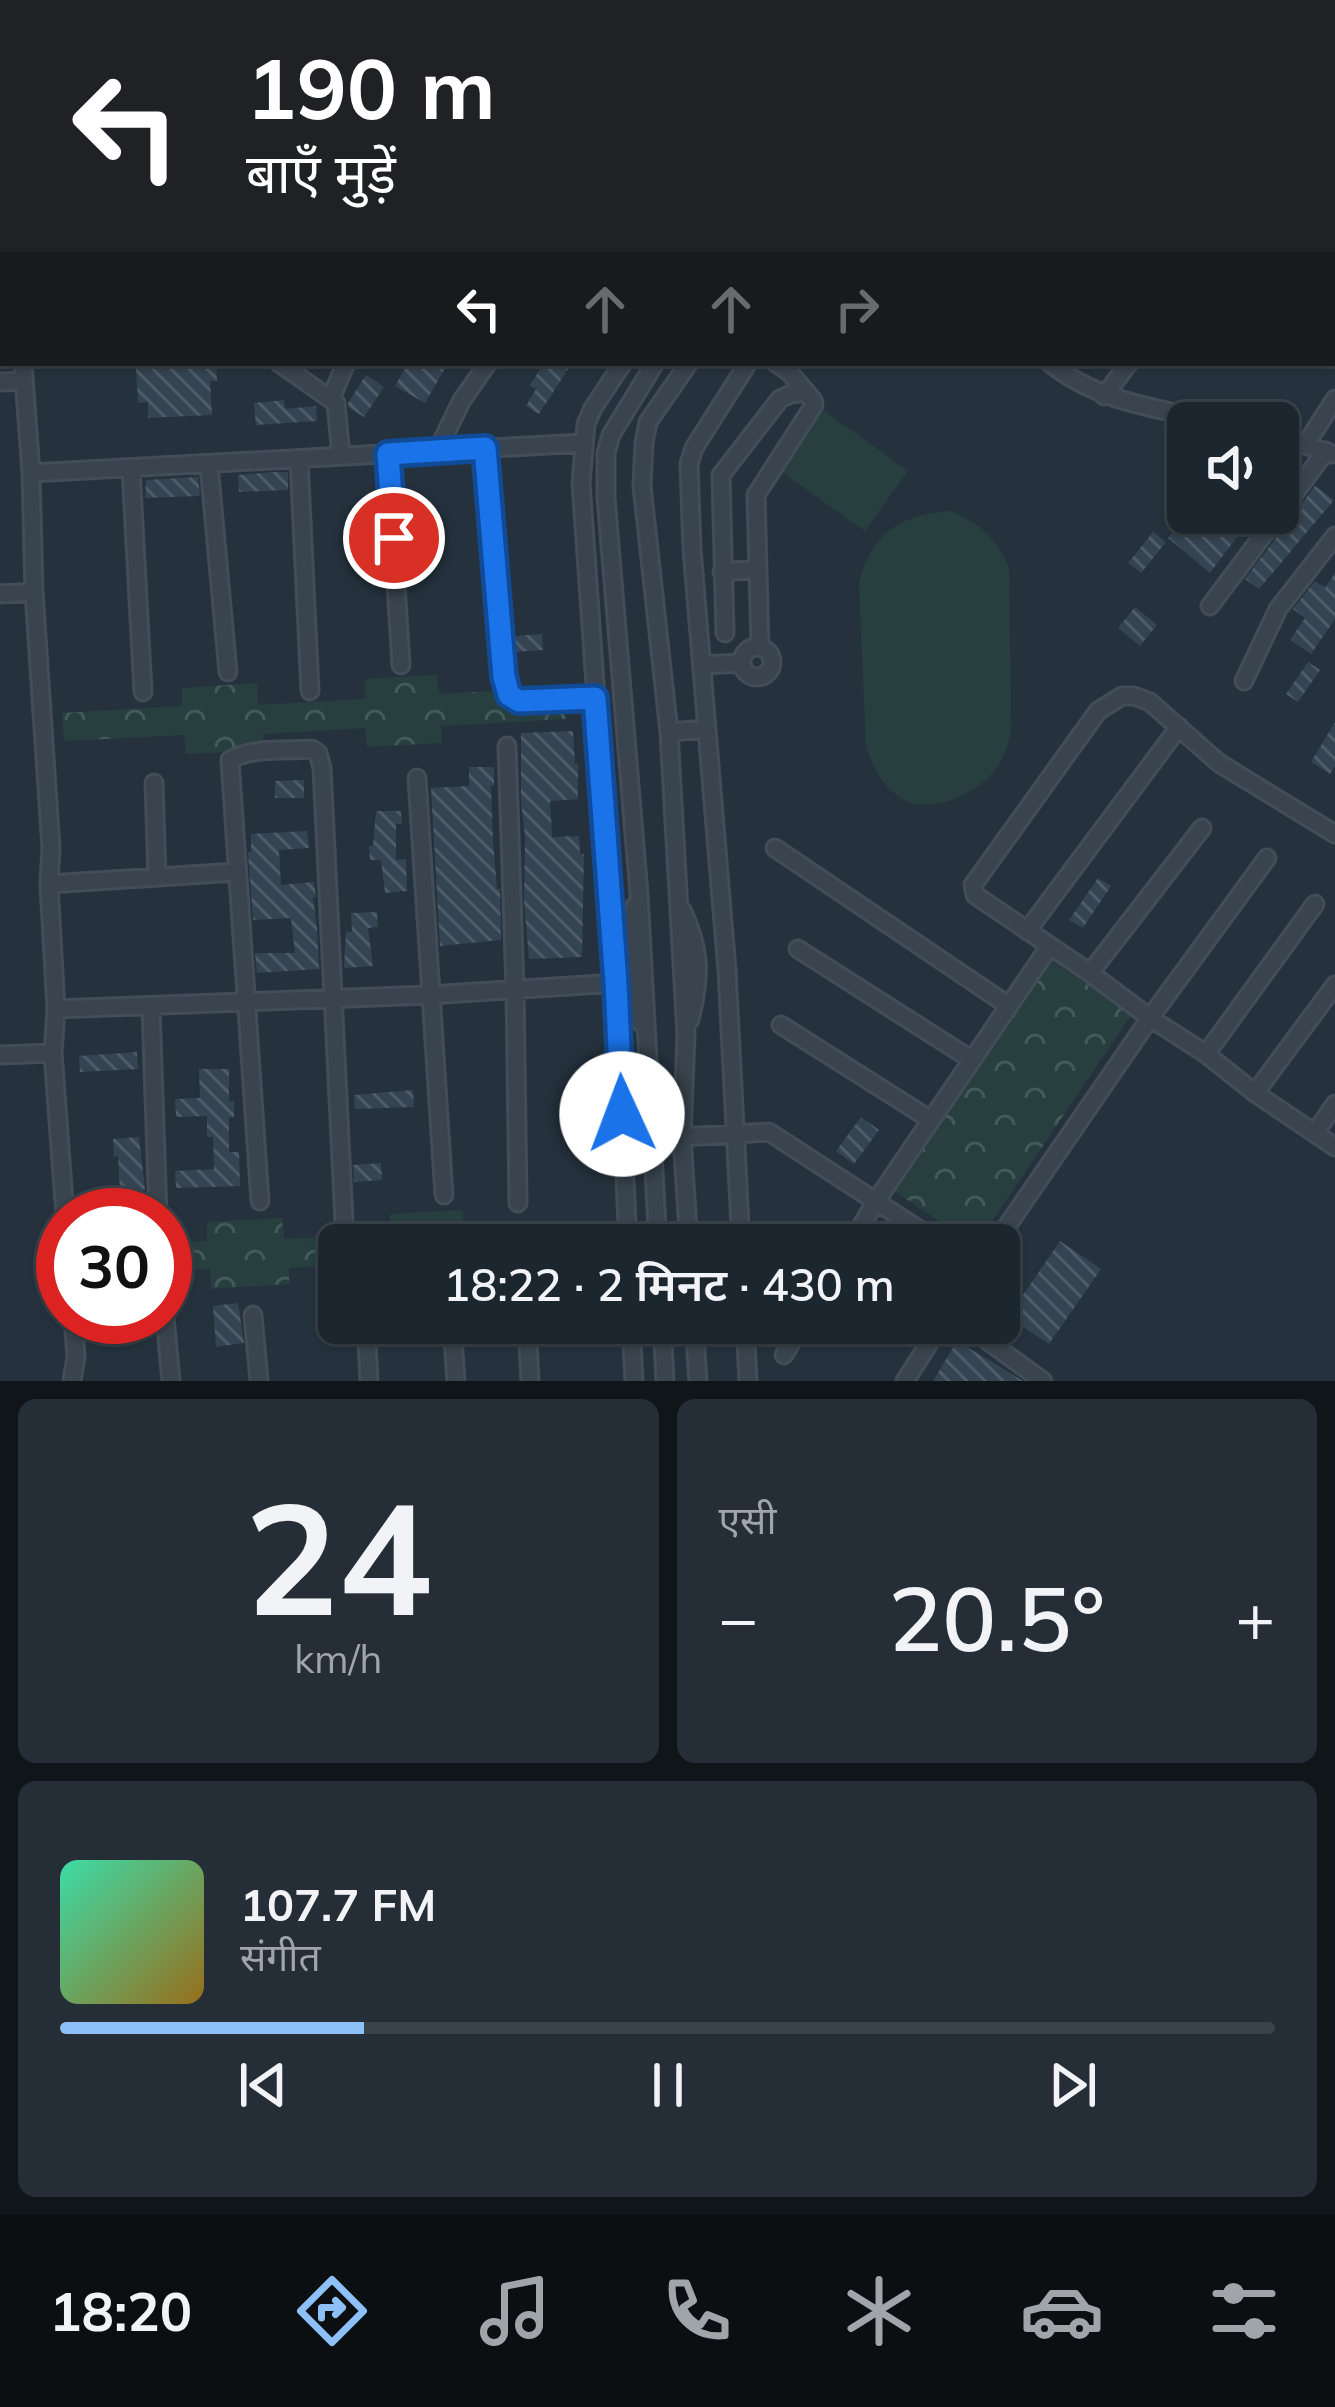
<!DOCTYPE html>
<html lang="hi">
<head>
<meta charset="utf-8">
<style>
  :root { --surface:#1c262e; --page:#252e36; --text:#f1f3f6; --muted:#a0a5aa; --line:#3a434a; --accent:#8dc0f6 }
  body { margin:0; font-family:Mulish,"Noto Sans Devanagari",sans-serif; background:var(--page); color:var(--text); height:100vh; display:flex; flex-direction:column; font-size:45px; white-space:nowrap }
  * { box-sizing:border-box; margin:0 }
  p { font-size:39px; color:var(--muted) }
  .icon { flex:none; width:66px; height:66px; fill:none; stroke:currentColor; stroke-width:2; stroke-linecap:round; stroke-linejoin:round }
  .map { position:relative; height:1381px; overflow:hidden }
  .sheet { display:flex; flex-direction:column; gap:18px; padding:18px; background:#0f1519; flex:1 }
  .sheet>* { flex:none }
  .banner { position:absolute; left:0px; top:0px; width:1335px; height:366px; box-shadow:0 3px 9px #0004,0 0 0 3px var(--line); background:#202124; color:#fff; overflow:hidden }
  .buttons { position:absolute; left:1167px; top:402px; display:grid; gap:24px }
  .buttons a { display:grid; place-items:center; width:132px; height:132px; border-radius:18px; background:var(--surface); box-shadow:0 3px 9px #0004,0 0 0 3px var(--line); font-size:60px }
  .speed { position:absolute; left:36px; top:1188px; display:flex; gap:24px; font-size:60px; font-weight:700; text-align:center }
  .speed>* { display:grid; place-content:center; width:156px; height:156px; border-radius:50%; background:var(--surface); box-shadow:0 3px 9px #0004,0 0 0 3px var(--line); line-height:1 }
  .speed .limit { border:18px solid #d22; background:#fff; color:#111 }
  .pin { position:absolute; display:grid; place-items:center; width:102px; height:102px; color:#fff; margin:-51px; border:6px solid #fff; border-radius:50%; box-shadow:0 3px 12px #0007 }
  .me { position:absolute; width:132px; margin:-66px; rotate:358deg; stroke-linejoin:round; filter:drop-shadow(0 0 9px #0008) }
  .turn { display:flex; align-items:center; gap:42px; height:252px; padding:0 48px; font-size:54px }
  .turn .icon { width:156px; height:156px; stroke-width:2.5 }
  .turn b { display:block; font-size:84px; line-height:102px }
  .lanes { display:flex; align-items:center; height:114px; padding:0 48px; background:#0003; justify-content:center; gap:60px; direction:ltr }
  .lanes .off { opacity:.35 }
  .big { font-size:90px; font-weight:600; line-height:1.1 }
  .sheet .card { flex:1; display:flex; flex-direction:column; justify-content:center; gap:18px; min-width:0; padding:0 42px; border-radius:18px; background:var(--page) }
  .sheet .dial { align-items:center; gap:0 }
  .dial b { font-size:156px; line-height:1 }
  .song { display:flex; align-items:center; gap:36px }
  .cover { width:144px; height:144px; border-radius:18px; background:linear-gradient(135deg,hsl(160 70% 55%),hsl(40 70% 35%)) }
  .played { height:12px; border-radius:6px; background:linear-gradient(90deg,var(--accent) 25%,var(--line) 25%) }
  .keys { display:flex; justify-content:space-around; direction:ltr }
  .heat { display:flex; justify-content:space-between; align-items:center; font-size:66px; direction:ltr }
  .sheet .tiles { flex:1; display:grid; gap:18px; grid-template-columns:1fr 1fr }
  .card:last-child { grid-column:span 2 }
  .trip { position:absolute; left:318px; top:1224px; width:702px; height:120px; border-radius:18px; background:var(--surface); box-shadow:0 3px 9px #0004,0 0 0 3px var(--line); font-weight:600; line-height:120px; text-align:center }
  .tabs { display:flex; height:192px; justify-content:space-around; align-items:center; background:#0b0f12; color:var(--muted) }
  .tabs .icon { width:84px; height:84px }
  .tabs .selected { color:var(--accent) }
  .tabs b { font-size:54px; color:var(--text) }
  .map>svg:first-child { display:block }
  .park { fill:url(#park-crowns) }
  .pitch { fill:#273f3f }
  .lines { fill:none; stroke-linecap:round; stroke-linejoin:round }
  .stream { stroke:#182a3c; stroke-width:4.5 }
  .building { fill:url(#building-back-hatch) }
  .minor-casing { stroke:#424d57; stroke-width:21 }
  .major-casing { stroke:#424d57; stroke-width:24 }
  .minor { stroke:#39444e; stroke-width:15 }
  .major { stroke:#57636e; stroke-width:18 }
  .route-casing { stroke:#114b97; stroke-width:30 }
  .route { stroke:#1a73e8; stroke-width:21 }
</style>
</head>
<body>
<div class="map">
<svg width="1335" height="1381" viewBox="0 0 1335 1381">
  <defs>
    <pattern id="park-crowns" width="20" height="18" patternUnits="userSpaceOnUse" patternTransform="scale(3)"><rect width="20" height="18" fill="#273f3f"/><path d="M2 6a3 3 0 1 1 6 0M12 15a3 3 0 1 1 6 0" fill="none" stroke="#445959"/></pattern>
    <pattern id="building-back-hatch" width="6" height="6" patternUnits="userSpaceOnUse" patternTransform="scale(3)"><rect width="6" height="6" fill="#344452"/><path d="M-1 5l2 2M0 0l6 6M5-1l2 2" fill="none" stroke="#4f5d6a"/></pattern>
  </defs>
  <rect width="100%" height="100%" fill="#25323e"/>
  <path class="park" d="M437,675l2,19 125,-7 2,32 -125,7 1,17 -75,4 -2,-19 -102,6v16l-77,4 -2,-19 -120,6 -2,-28 120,-7v-18l75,-5 1,22 107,-6v-20z
    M1052,961l80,53 -156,231 -82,-54z
    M462,1210l2,19 125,-8 1,24h-251v20l-50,3v16l-78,5 -1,-20 -45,2v-28l42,-2v-19l75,-4 2,21 106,-6v-19z"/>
  <path class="pitch" d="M819,407l89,64 -43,60 -89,-63z
    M952,511c30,16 43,25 57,56l2,161c-4,32 -18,51 -46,66 -50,26 -83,3 -99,-48l-7,-162c11,-51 42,-70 93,-73z"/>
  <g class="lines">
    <path class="stream" d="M1123,0l4,3
      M1332,134l3,2"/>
  </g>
  <path class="building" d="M408,363h40l-23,40 -30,-17z
    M544,363h28l-33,51 -13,-8 10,-17 -6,-4z
    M216,365l1,16h-7l2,34 -64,3v-16l-10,1 -2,-34z
    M366,375l18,12 -20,30 -16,-10v-4z
    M284,400l1,9 31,-3 1,15 -61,4 -2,-22z
    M274,472h14v18l-49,2 -1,-17z
    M198,477l2,19 -55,2 1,-18z
    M1315,486l19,14 -75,89 -14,-10z
    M1191,513h64l-45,60 -42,-35z
    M1153,532l13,10 -25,31 -13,-10z
    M1335,573v46l-24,35 -21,-14 15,-22 -12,-9 22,-28 10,7z
    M1135,607l22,18 -17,21 -22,-18z
    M542,634l1,16 -29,2 -1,-16z
    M1308,662l12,8 -22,32 -12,-8z
    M1335,722v44l-5,8 -19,-12z
    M573,731l2,33h3v35l-28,2 1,14 1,22 27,-1 1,18h4l-2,103 -53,2 -5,-57 1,-67 -4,-34v-68z
    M469,767h25v19h-3l2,54 4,49h3l1,51 -61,6 -9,-158 38,-2z
    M304,780v18h-29v-17z
    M376,811h25l1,13h-6v36l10,-1 1,32 -22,2 -4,-33h-11l-1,-14h4z
    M307,831l2,17 -30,2 2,35 33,-3 2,15 -3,1 4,29 2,42 -62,4 -2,-20h40l-4,-35 -38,2 -5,-68h3v-18z
    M1098,878l13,8 -28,42 -14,-8z
    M377,912l1,15 -10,1 5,38 -29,2 2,-36h6l-1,-19z
    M137,1052l1,17 -58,3 -1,-16z
    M199,1069h30v32h5v16h-5v35h10l1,34 -64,2 -1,-17 39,-2 -1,-32h-6v-21l-31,1 -1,-18 25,-1z
    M413,1090l1,17 -59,2 -1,-14z
    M861,1117l18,13 -25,34 -18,-13z
    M139,1137l6,53 -25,2 -2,-36 -4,1 -1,-18z
    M381,1163l1,17 -28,2 -1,-17z
    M107,1191l2,24h-22l-1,-23z
    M1060,1241l41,28 -52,75 -41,-27z
    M238,1303l6,40 -28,4 -3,-41z
    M957,1341l45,27 21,13h-90z"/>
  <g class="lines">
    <g class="minor-casing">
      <path id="minor" d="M534,0l5,3
        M568,0l5,3
        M1155,0l5,3
        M1233,0l5,3
        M21,3l2,-3
        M173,3l2,-3
        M311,3l2,-3
        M440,3l2,-3
        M624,3l2,-3
        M796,3l2,-3
        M851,3l1,-3
        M0,38l3,-5
        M1332,59l3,2
        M1332,112l3,2
        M0,177l3,2
        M1332,276l3,2
        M23,363l8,110 3,119 17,256 -2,36 7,125 -3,44 12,162
        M279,363l57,40 5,53
        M623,363l-30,45 -7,16 -5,59 35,500 12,262
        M655,363l-44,72 -5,18v44l33,397 19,351
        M1050,363c49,40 112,46 172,60
        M0,382l24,-1
        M1104,396l25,-33
        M331,398l15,-35
        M1278,436l54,18
        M1306,444l29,-45
        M485,448l19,229 5,18 10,6 76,-3
        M437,451l25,-51 26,-37
        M388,454l13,211
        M299,459l11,232
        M209,465l19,207
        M131,469l12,223
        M31,473l553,-30
        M722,572l35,-3
        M0,594l34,-2
        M1210,606l116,-155
        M725,633l-4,-158 59,-76 11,-5 15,-2
        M742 662a15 15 0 1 1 30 0a15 15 0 1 1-30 0Z
        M760,647l-4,-152 58,-90 -1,-5 -24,-28 -13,-9
        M702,665l40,-2
        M1244,681l34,-72 57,-73
        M669,732l38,-3
        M507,746l8,242 3,215
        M417,778l27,417
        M154,783l3,94
        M1335,834l-116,-71 -69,-61 -16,-6h-12l-24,15 -125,174 2,10 115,78 60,45 56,36 49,39 80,54
        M775,848l234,158
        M49,884l187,-12
        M635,906c-10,39 -7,79 6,117
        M682,910c19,41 19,66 8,110
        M1027,931l152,-204
        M798,949l174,111
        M1090,973l112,-145
        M151,1007l7,208
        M56,1009l374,-14 186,-12
        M781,1025l150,95
        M1206,1054l109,-150
        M0,1055l53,-2
        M1255,1093l80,-108
        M1315,1133l20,-29
        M682,1137l87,-5 174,113
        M260,1201l-30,-441c22,-13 57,-9 82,-11l6,4 4,15 22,454
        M689,1245l-7,-108 4,-102 -17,-303 -27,-246 2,-43 4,-21 41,-59
        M741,1245l-14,-275 -35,-421 -3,-85 5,-16 54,-85
        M850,1245l26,-44 173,-254
        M994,1245l156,-227 117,-160
        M253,1315l6,66
        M165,1317l6,64
        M366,1323l3,58
        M452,1323l4,58
        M527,1323l3,58
        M631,1323l3,58
        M662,1323l3,58
        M694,1323l4,58
        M745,1323l3,58
        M963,1323l80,58
        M784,1355l19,-32
        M72,1381l4,-24 -3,-40
        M905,1381l37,-58"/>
    </g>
    <g class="major-casing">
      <path id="major" d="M876,0v3
        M1045,0l5,3
        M985,3v-3
        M1332,179l3,2
        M1332,230l3,2"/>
    </g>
    <use href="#minor" class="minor"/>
    <use href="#major" class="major"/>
  </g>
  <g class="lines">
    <g class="route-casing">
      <path id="route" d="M394,538l-6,-84 97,-6 19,229 5,18 10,6 76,-3 21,285 6,131"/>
    </g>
    <use href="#route" class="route"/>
  </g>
</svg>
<div class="buttons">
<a><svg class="icon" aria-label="sound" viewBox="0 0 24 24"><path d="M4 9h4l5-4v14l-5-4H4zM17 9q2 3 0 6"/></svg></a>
</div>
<div class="speed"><div class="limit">30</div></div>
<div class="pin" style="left:394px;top:538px;background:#d93025"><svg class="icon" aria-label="arrive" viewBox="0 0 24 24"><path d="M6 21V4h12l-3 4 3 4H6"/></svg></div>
<svg class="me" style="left:622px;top:1114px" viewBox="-20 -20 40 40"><circle r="19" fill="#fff"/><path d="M0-13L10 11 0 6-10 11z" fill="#1a73e8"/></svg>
<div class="trip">18:22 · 2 मिनट · 430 m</div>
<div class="banner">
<div class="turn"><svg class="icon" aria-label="left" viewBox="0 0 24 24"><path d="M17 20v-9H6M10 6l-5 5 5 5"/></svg><div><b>190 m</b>बाएँ मुड़ें</div></div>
<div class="lanes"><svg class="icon" aria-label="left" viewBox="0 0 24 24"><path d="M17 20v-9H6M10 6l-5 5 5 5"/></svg><svg class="icon off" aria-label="ahead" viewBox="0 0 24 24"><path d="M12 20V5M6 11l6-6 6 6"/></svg><svg class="icon off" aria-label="ahead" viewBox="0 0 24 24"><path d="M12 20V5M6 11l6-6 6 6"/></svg><svg class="icon off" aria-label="right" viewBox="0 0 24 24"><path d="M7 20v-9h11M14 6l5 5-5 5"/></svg></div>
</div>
</div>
<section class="sheet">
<div class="tiles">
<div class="card dial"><b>24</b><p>km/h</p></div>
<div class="card"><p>एसी</p>
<div class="heat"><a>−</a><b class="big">20.5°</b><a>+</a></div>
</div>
<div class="card">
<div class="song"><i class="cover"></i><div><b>107.7 FM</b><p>संगीत</p></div></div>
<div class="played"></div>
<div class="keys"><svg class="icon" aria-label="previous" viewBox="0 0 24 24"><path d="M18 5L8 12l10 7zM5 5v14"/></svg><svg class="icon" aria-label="pause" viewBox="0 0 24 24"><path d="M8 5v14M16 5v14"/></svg><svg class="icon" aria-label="next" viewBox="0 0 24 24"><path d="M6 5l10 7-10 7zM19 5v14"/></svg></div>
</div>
</div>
</section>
<nav class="tabs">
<b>18:20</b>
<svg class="icon selected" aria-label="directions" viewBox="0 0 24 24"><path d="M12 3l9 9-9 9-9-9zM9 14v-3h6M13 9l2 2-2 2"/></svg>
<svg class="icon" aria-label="music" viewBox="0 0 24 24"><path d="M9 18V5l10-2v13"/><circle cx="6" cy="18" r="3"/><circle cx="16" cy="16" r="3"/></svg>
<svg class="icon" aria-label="phone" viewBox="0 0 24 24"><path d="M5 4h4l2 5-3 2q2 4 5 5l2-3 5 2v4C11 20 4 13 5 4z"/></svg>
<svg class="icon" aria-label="climate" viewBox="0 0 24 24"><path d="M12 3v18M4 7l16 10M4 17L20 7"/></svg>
<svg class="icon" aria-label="car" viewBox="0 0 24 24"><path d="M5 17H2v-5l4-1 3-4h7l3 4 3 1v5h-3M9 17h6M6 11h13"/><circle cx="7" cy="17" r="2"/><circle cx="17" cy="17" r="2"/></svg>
<svg class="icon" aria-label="filters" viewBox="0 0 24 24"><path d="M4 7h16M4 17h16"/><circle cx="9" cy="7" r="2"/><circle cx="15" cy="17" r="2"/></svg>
</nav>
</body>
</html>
